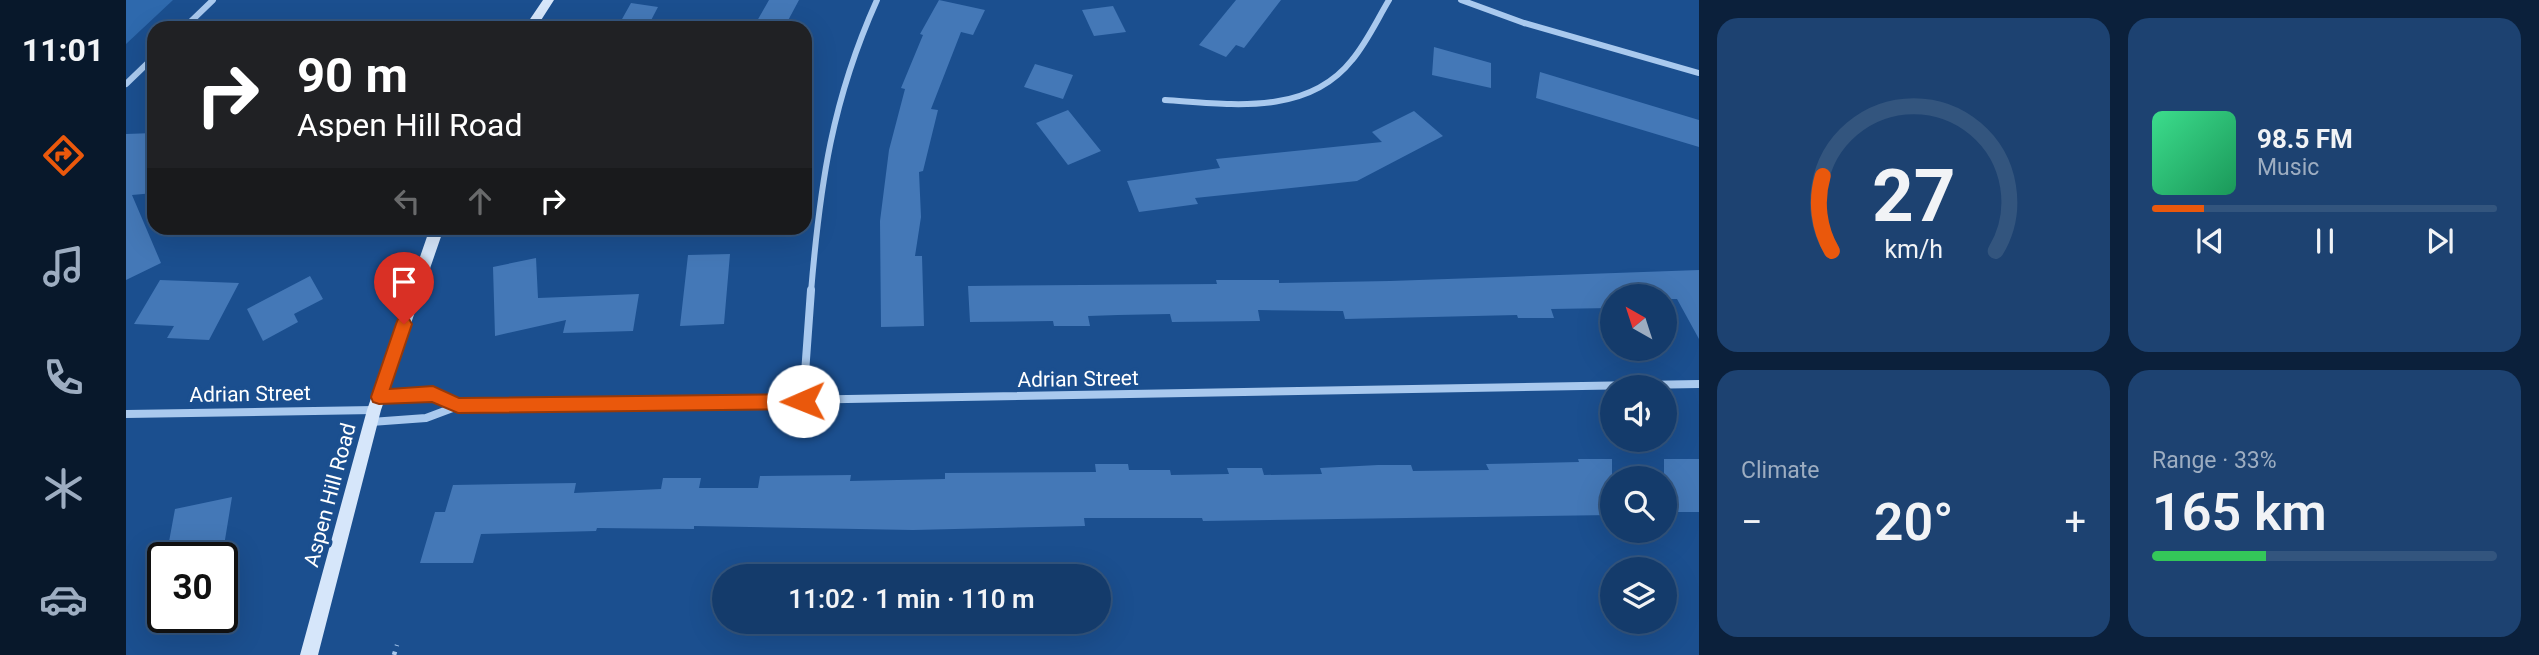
<!DOCTYPE html>
<html lang="en">
<head>
<meta charset="utf-8">
<style>
  :root { --surface:#143b6b; --page:#1d4271; --text:#f1f3f6; --muted:#9dadc1; --line:#33557e; --accent:#ea580c }
  body { margin:0; font-family:Roboto,sans-serif; background:var(--page); color:var(--text); height:100vh; display:flex; flex-direction:column; font-size:26px; white-space:nowrap }
  * { box-sizing:border-box; margin:0 }
  p { font-size:23px; color:var(--muted) }
  .icon { flex:none; width:38px; height:38px; fill:none; stroke:currentColor; stroke-width:2; stroke-linecap:round; stroke-linejoin:round }
  .map { position:relative; flex:1; overflow:hidden }
  .drawer { display:flex; flex-direction:column; gap:18px; padding:18px; background:#0b203b; width:840px }
  .drawer>* { flex:none }
  .banner { position:absolute; left:21px; top:21px; width:665px; height:214px; border-radius:21px; box-shadow:0 7px 28px #0002,0 0 0 2px var(--line); background:#202124; color:#fff; overflow:hidden }
  .needle { width:46px; rotate:321deg }
  .fabs { position:absolute; left:1474px; top:284px; display:grid; gap:14px }
  .fabs a { display:grid; place-items:center; width:77px; height:77px; border-radius:50%; background:var(--surface); box-shadow:0 7px 28px #0002,0 0 0 2px var(--line); font-size:35px }
  .speed { position:absolute; left:21px; top:542px; display:flex; gap:14px; font-size:35px; font-weight:700; text-align:center }
  .speed>* { display:grid; place-content:center; width:91px; height:91px; border-radius:50%; background:var(--surface); box-shadow:0 7px 28px #0002,0 0 0 2px var(--line); line-height:1 }
  .speed .limit { border:4px solid #111; border-radius:10px; background:#fff; color:#111 }
  .pin { position:absolute; display:grid; place-items:center; width:60px; height:60px; color:#fff; margin:-72px -30px; border-radius:50% 50% 50% 0; rotate:-45deg; box-shadow:0 0 7px #0007 }
  .pin .icon { rotate:45deg }
  .me { position:absolute; width:77px; margin:-38px; rotate:269deg; stroke-linejoin:round; filter:drop-shadow(0 0 5px #0008) }
  .turn { display:flex; align-items:center; gap:24px; height:147px; padding:0 35px; font-size:32px }
  .turn .icon { width:91px; height:91px; stroke-width:2.5 }
  .turn b { display:block; font-size:49px; line-height:60px }
  .lanes { display:flex; align-items:center; height:66px; padding:0 35px; background:#0003; justify-content:center; gap:35px; direction:ltr }
  .lanes .off { opacity:.35 }
  .big { font-size:52px; font-weight:600; line-height:1.1 }
  .drawer .card { flex:1; display:flex; flex-direction:column; justify-content:center; gap:10px; min-width:0; padding:0 24px; border-radius:21px; background:var(--page) }
  .drawer .dial { align-items:center; gap:0 }
  .dial svg { height:182px; overflow:visible; fill:none; stroke:var(--line); stroke-width:7; stroke-linecap:round; text-anchor:middle }
  .dial text { fill:var(--text); stroke:none }
  .song { display:flex; align-items:center; gap:21px }
  .cover { width:84px; height:84px; border-radius:10px; background:linear-gradient(135deg,hsl(150 70% 55%),hsl(150 70% 35%)) }
  .played { height:7px; border-radius:4px; background:linear-gradient(90deg,var(--accent) 15%,var(--line) 15%) }
  .keys { display:flex; justify-content:space-around; direction:ltr }
  .heat { display:flex; justify-content:space-between; align-items:center; font-size:38px; direction:ltr }
  .charge { height:10px; border-radius:5px; background:linear-gradient(90deg,#34c759 33%,var(--line) 0) }
  .drawer .tiles { flex:1; display:grid; gap:18px; grid-template-columns:repeat(2,1fr) }
  .trip { position:absolute; left:586px; top:564px; width:399px; height:70px; border-radius:35px; background:var(--surface); box-shadow:0 7px 28px #0002,0 0 0 2px var(--line); font-weight:600; line-height:70px; text-align:center }
  main { display:flex; flex:1; min-height:0 }
  .tabs { display:flex; flex-direction:column; width:126px; justify-content:space-around; align-items:center; background:#08182b; color:var(--muted) }
  .tabs .icon { width:49px; height:49px }
  .tabs .current { color:var(--accent) }
  .tabs b { font-size:32px; color:var(--text) }
  .map>svg:first-child { display:block }
  .green { fill:#2e69ad }
  .building { fill:#4478b7 }
  .lines { fill:none; stroke-linecap:round; stroke-linejoin:round }
  .path { stroke:#a9c9ee; stroke-width:4.5; stroke-dasharray:3.5 6; stroke-linecap:butt }
  .street-far1 { stroke:#a9c9ee; stroke-width:6 }
  .street { stroke:#a9c9ee; stroke-width:8 }
  .secondary { fill:#d6e6fa; fill-rule:evenodd }
  .route { fill:#ea580c; stroke:#983908; stroke-width:2 }
  .labels { text-anchor:middle; dominant-baseline:central; stroke-width:7; stroke-linejoin:round; paint-order:stroke }
  .street-label { font-size:21px; fill:#fff; stroke:#1b4f8f }
</style>
</head>
<body>
<main>
<nav class="tabs">
<b>11:01</b>
<svg class="icon current" aria-label="directions" viewBox="0 0 24 24"><path d="M12 3l9 9-9 9-9-9zM9 14v-3h6M13 9l2 2-2 2"/></svg>
<svg class="icon" aria-label="music" viewBox="0 0 24 24"><path d="M9 18V5l10-2v13"/><circle cx="6" cy="18" r="3"/><circle cx="16" cy="16" r="3"/></svg>
<svg class="icon" aria-label="phone" viewBox="0 0 24 24"><path d="M5 4h4l2 5-3 2q2 4 5 5l2-3 5 2v4C11 20 4 13 5 4z"/></svg>
<svg class="icon" aria-label="climate" viewBox="0 0 24 24"><path d="M12 3v18M4 7l16 10M4 17L20 7"/></svg>
<svg class="icon" aria-label="car" viewBox="0 0 24 24"><path d="M5 17H2v-5l4-1 3-4h7l3 4 3 1v5h-3M9 17h6M6 11h13"/><circle cx="7" cy="17" r="2"/><circle cx="17" cy="17" r="2"/></svg>
</nav>
<div class="map">
<svg width="1573" height="655" viewBox="0 0 1573 655">
  <rect width="100%" height="100%" fill="#1b4f8f"/>
  <path class="green" d="M0,0h47l-47,44z"/>
  <path class="building" d="M643,0h30l-15,28h-31z
    M813,0l46,10 -12,25 -12,-3 -30,77 7,1 -15,61 -4,1 2,45 -6,39h7l2,70 -43,1 -1,-106 9,-71 16,-61 -4,-1 22,-53 -3,-1z
    M1110,0h45l-37,48 -8,-3 -10,12 -27,-12z
    M505,3l27,4 -11,21h-30z
    M987,6l13,26 -32,4 -12,-26z
    M1308,47l57,16v25l-59,-13z
    M909,64l38,11 -10,24 -39,-12z
    M1414,72l159,48v27l-163,-49z
    M942,110l33,41 -33,14 -32,-42z
    M1288,111l29,25 -86,45 -162,17 3,6 -59,8 -12,-31 93,-13 -4,-9 166,-17 -10,-10z
    M28,133v60l-22,2 29,68 -35,17v-146z
    M604,254l-6,70 -44,2 8,-71z
    M410,258l2,40 101,-4 -6,37 -70,2 3,-13 -71,16 -2,-69z
    M1573,270v69l-22,-40h-13v-3h-52v12l-61,1 3,9h-36l-1,-3 -172,4 -2,-8 -85,-1 2,11 -88,1 -2,-8 -52,1 -30,1 2,10h-36l-1,-5 -83,1 -2,-36 249,-2 -1,-4h63v3l111,-2z
    M184,276l13,23 -29,15 4,8 -35,19 -16,-32z
    M34,280l79,3 -30,57 -42,-2 7,-12 -40,-2z
    M1452,459h34v56l-409,6 -1,-3h-118l1,8 -172,4 -219,-4v3l-97,-1 -1,3 -115,3 -8,29h-53l15,-51h10l8,-27 123,-2 -2,10 87,-4 2,-11h38l-2,10h59l2,-12 91,-1 -1,6 95,-2v-6l151,-1 -1,-8h33l1,6h41l1,5 58,-1 -2,-6h35l2,7 58,-1 -2,-6 58,-3h33l2,6 76,-1 -3,-6 93,-2z
    M1538,459h35v53h-35z
    M106,497l-10,61h-56l9,-49z"/>
  <g class="lines">
    <path class="path" d="M268,655l3,-10"/>
    <path class="street-far1" d="M1335,0l63,23 175,50
      M58,28l29,-28
      M0,84l28,-27
      M1039,100c64,4 142,17 187,-40 15,-18 25,-40 37,-60
      M685,292c9,-108 21,-192 66,-292"/>
    <path class="street" d="M253,397l54,-3 25,12
      M677,401l8,-111
      M0,414l248,-4
      M245,422l55,-4 32,-12 1241,-22"/>
    <path class="secondary" d="M417,0h11l-18,28h-12z
      M304,228h14l-63,182 -63,245h-18l67,-245z"/>
  </g>
  <path class="route" d="M278,317l5,2 3,5 -22,65 43,-3 26,12 344,-4 6,2 2,5 -2,5 -6,3 -345,4 -26,-11 -53,2 -6,-2 -2,-5 25,-73 2,-5z"/>
  <g class="labels">
    <g class="street-label">
      <text transform="translate(952 379) rotate(-1)">Adrian Street</text>
      <text transform="translate(124 394) rotate(-1)">Adrian Street</text>
      <text transform="translate(204 495) rotate(-75)">Aspen Hill Road</text>
    </g>
  </g>
</svg>
<div class="fabs">
<a><svg class="needle" viewBox="-14 -14 28 28"><path d="M0-13l5 13h-10z" fill="#e53935"/><path d="M0 13l5-13h-10z" fill="#9dadc1"/></svg></a>
<a><svg class="icon" aria-label="sound" viewBox="0 0 24 24"><path d="M4 9h4l5-4v14l-5-4H4zM17 9q2 3 0 6"/></svg></a>
<a><svg class="icon" aria-label="search" viewBox="0 0 24 24"><circle cx="10" cy="10" r="6"/><path d="M15 15l6 6"/></svg></a>
<a><svg class="icon" aria-label="layers" viewBox="0 0 24 24"><path d="M12 4l9 5-9 5-9-5zM3 14l9 5 9-5"/></svg></a>
</div>
<div class="speed"><div class="limit">30</div></div>
<div class="pin" style="left:278px;top:324px;background:#d93025"><svg class="icon" aria-label="arrive" viewBox="0 0 24 24"><path d="M6 21V4h12l-3 4 3 4H6"/></svg></div>
<svg class="me" style="left:677px;top:401px" viewBox="-20 -20 40 40"><circle r="19" fill="#fff"/><path d="M0-13L10 11 0 6-10 11z" fill="#ea580c"/></svg>
<div class="trip">11:02 · 1 min · 110 m</div>
<div class="banner">
<div class="turn"><svg class="icon" aria-label="right" viewBox="0 0 24 24"><path d="M7 20v-9h11M14 6l5 5-5 5"/></svg><div><b>90 m</b>Aspen Hill Road</div></div>
<div class="lanes"><svg class="icon off" aria-label="left" viewBox="0 0 24 24"><path d="M17 20v-9H6M10 6l-5 5 5 5"/></svg><svg class="icon off" aria-label="ahead" viewBox="0 0 24 24"><path d="M12 20V5M6 11l6-6 6 6"/></svg><svg class="icon" aria-label="right" viewBox="0 0 24 24"><path d="M7 20v-9h11M14 6l5 5-5 5"/></svg></div>
</div>
</div>
<section class="drawer">
<div class="tiles">
<div class="card dial"><svg viewBox="0 0 100 80">
<path d="M14 69A42 42 0 1 1 86 69"/>
<path d="M14 69A42 42 0 0 1 10 36" stroke="#ea580c"/>
<text x="50" y="56" font-size="32" font-weight="700">27</text>
<text x="50" y="72" font-size="11">km/h</text>
</svg></div>
<div class="card">
<div class="song"><i class="cover"></i><div><b>98.5 FM</b><p>Music</p></div></div>
<div class="played"></div>
<div class="keys"><svg class="icon" aria-label="previous" viewBox="0 0 24 24"><path d="M18 5L8 12l10 7zM5 5v14"/></svg><svg class="icon" aria-label="pause" viewBox="0 0 24 24"><path d="M8 5v14M16 5v14"/></svg><svg class="icon" aria-label="next" viewBox="0 0 24 24"><path d="M6 5l10 7-10 7zM19 5v14"/></svg></div>
</div>
<div class="card"><p>Climate</p>
<div class="heat"><a>−</a><b class="big">20°</b><a>+</a></div>
</div>
<div class="card"><p>Range · 33%</p><b class="big">165 km</b><div class="charge"></div></div>
</div>
</section>
</main>
</body>
</html>
